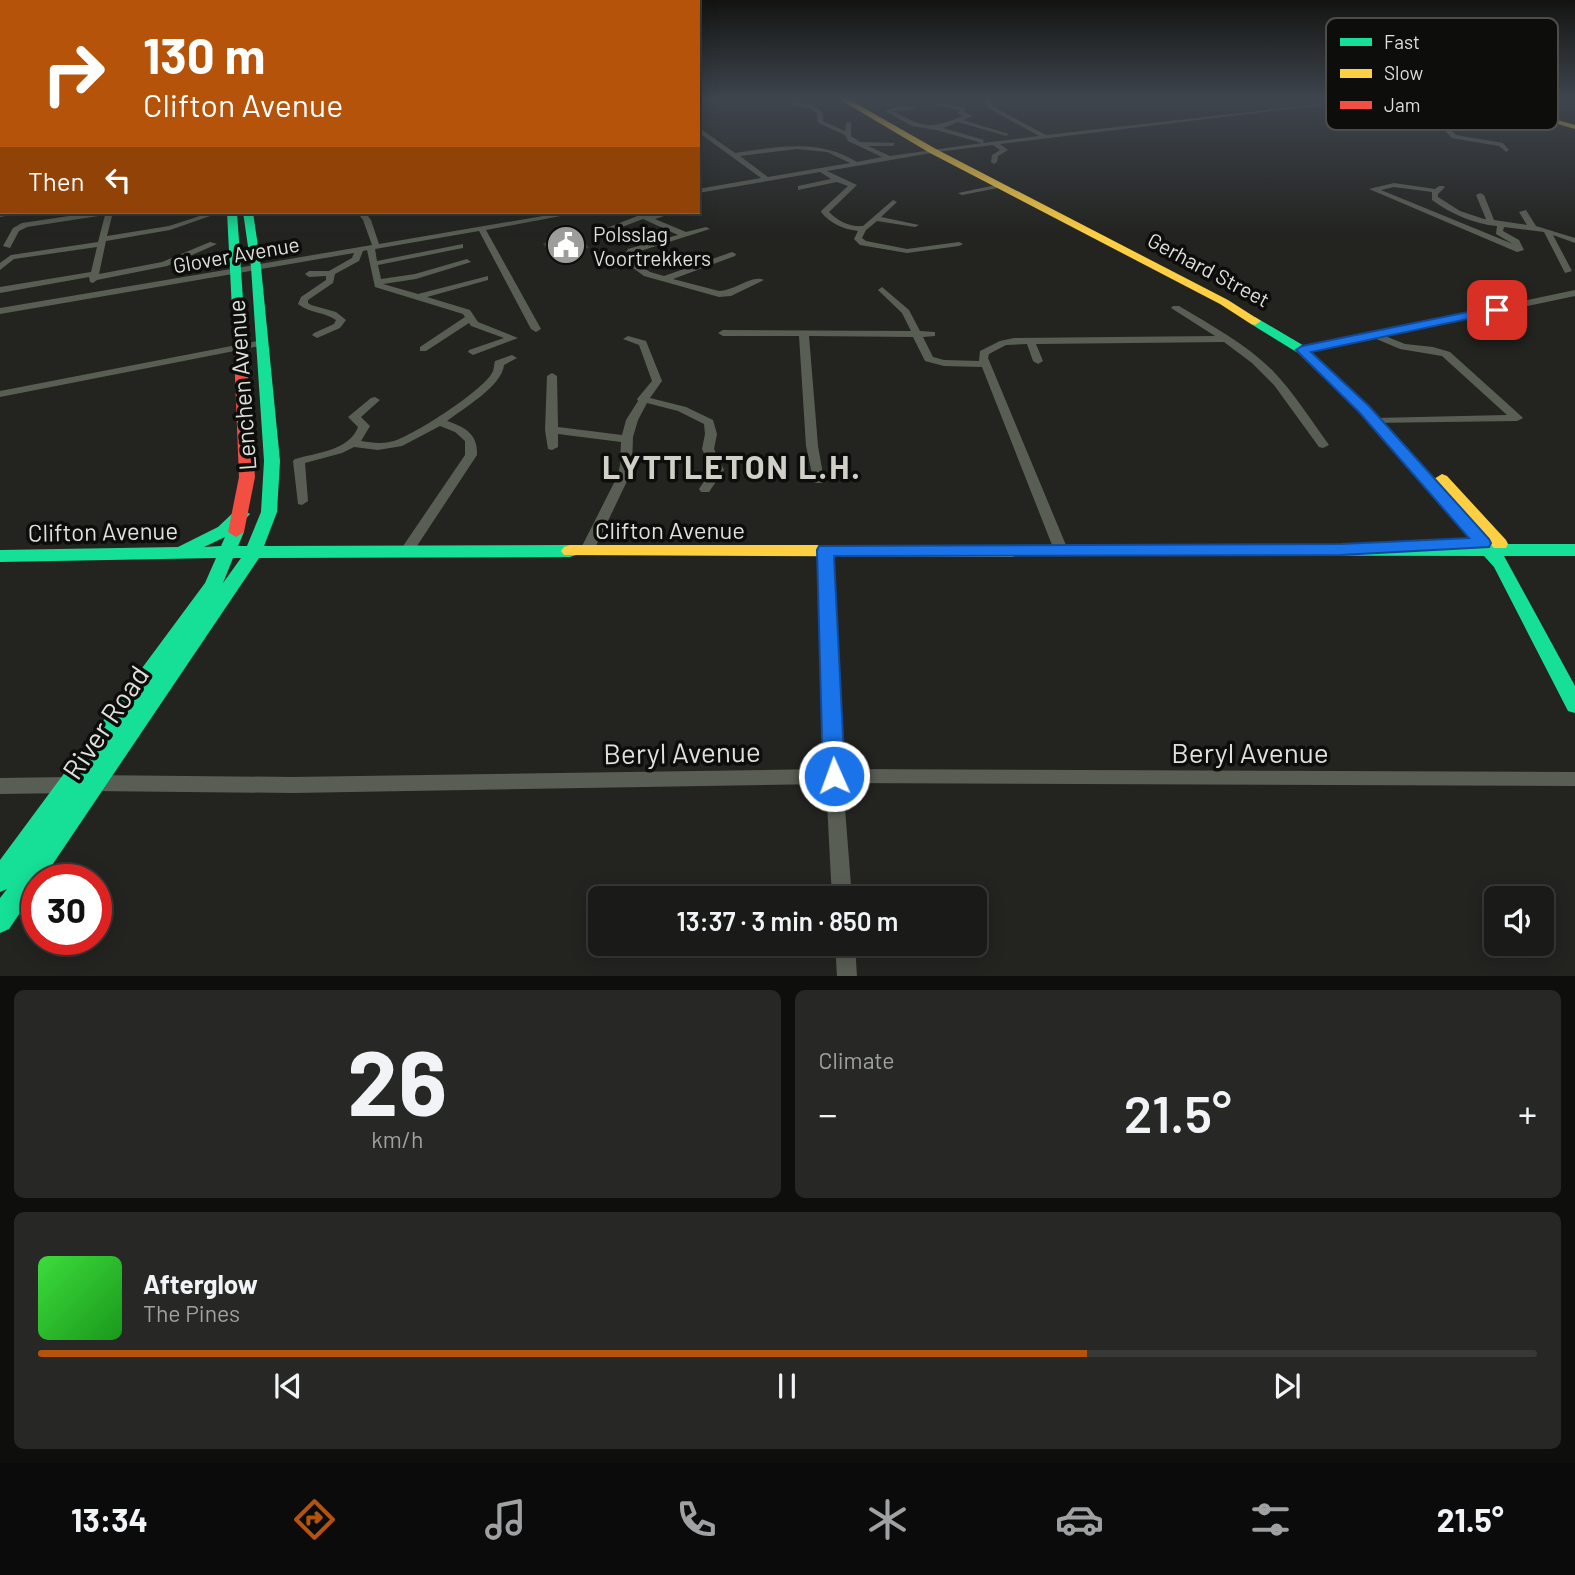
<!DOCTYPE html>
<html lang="en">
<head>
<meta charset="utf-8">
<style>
  :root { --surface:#1a1b18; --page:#272825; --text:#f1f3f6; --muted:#9fa1a2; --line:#383937; --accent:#b45309 }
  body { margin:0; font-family:Barlow,sans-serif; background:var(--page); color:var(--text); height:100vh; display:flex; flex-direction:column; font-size:26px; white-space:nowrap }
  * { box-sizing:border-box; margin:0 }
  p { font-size:23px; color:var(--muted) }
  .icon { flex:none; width:38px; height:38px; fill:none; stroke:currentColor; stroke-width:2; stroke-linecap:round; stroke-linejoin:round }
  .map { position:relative; height:976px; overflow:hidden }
  .sheet { display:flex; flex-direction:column; gap:14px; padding:14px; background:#0e0f0d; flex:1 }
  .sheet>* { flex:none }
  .top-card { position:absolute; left:0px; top:0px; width:700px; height:214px; box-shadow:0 4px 18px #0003,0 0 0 2px var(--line); background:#b45309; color:#fff; overflow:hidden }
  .tools { position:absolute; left:1484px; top:886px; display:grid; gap:14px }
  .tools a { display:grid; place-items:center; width:70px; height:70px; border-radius:10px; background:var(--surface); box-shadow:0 4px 18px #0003,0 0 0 2px var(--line); font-size:35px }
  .speed { position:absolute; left:21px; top:864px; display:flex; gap:14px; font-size:35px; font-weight:700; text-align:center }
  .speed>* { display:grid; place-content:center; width:91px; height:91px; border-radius:50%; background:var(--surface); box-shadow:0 4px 18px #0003,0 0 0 2px var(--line); line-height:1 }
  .speed .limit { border:10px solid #d22; background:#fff; color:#111 }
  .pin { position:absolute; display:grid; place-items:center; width:60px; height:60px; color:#fff; margin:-30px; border-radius:14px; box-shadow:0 4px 10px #0006 }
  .me { position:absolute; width:77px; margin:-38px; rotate:358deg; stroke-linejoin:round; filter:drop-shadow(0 0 5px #0008) }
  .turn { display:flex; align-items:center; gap:24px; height:147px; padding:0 28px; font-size:32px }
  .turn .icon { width:91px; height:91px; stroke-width:2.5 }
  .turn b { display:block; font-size:49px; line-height:60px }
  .then { display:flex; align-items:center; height:66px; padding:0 28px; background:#0003; gap:14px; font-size:26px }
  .big { font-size:52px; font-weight:600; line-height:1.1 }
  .sheet .card { flex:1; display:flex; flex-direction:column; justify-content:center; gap:10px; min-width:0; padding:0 24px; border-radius:10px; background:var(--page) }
  .sheet .dial { align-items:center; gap:0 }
  .dial b { font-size:91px; line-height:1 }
  .song { display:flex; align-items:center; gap:21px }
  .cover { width:84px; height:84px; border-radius:10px; background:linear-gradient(135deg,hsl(120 70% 55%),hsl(120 70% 35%)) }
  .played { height:7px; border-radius:4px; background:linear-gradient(90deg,var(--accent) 70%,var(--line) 70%) }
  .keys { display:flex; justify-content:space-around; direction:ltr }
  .heat { display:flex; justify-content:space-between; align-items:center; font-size:38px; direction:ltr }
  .sheet .tiles { flex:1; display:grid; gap:14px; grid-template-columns:1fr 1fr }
  .card:last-child { grid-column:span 2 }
  .trip { position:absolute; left:588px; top:886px; width:399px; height:70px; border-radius:10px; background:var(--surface); box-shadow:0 4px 18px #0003,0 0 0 2px var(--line); font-weight:600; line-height:70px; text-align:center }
  .tab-bar { display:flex; height:112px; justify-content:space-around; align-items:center; background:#0a0b0a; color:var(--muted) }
  .tab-bar .icon { width:49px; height:49px }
  .tab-bar .selected { color:var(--accent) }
  .tab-bar b { font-size:32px; color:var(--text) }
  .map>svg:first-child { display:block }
  .building { fill:#3f3d33 }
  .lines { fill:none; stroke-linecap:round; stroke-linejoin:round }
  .street { fill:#595e54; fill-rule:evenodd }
  .fast { fill:#16e098; fill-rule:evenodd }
  .slow { fill:#ffcf43; fill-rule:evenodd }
  .jam { fill:#f24e42; fill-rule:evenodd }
  .route { fill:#1a73e8; stroke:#114b97; stroke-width:2 }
  .labels { text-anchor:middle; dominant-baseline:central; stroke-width:7; stroke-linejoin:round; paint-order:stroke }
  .far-poi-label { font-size:21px; fill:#dfdfdb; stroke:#0d0e0b; text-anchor:start }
  .far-street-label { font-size:21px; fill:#dfdfdb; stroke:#0d0e0b }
  .street-label { font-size:24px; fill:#dfdfdb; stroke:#0d0e0b }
  .near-street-label { font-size:28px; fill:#dfdfdb; stroke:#0d0e0b }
  .district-label { font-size:32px; font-weight:bold; letter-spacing:2px; fill:#d0d0c9; stroke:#0d0e0b }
  .key { fill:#0d0e0b; stroke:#4c4d49; stroke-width:2 }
  .key-label { font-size:19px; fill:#dfdfdb }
</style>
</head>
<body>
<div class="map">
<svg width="1575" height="977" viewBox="0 0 1575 977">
  <rect width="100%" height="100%" fill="#232420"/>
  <path class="building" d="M581,236l8,12 -39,7 -7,-12z"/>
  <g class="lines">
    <path class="street" d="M984,99h6l2,7 54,29 319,-36 -10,3 69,15 25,11 7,7 47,8 6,7 -3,2 -7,-6 -47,-8 -7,-7 -25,-11 -73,-18 -347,42 8,6 -10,6 -1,6 -3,2 -3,-2 1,-7 8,-5 -7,-5 -56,7 -110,19 30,14 -28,27c10,10 21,15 34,14l30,-26 4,2 -16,15 38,8 -4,2 -38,-6 -11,9 -4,8 4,3 41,8 52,-7 4,2 -4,2 -52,7 -47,-8 -6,-6 4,-8c-15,-2 -27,-7 -37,-19l1,-2 26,-24 -11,-4 -39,8v-4l33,-7 -11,-7 -122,21v-4l63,-11 -63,-46v-5l37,26c42,-6 84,-15 122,9l25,-5 -34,-16 -3,-6 -27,-12 -1,-9 -7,-6 -18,-3 2,-3 20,4 9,7v8l22,10 1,-8 5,-1v14l9,6 35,1 -2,3h-25l22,10 92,-13 -46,-13 -24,-4 -27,-15 14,-5 20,3 -26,2c33,18 36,18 70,5l-6,-3 3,-3 -24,-5v-2l30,5 -2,4 8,4 -9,4 46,14 -3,2 -48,-14 -15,6 41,12 -1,3 56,-7 -51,-28zM797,149l30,3 23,11 -82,14 -28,-21z
      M1571,99h4v2l-3,-1z
      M2,114v6l-2,1v-6z
      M0,151h2v4h-2z
      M1394,183l41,6 4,-3h4l2,1 -7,7v3l22,14 24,8h2l-10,-24 4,-2 4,2 10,25 33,5 -8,-13 7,-2 10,16 39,12v5l-22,-8 19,36 -7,2 -21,-41 -40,-5 -1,4 16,9 5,10 -7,2 -148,-63zM1394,187l38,5v8c19,14 42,24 65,26l-1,8 17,10 -132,-54z
      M1001,184l4,2 -2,1 -41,8 -4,-2z
      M27,212l-27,5v-4z
      M96,212h17l-6,24 62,-10 43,-14 4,2 -46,16 -64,11 -7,33 63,-12 48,-20 7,2 -50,22 -70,14 -4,3 -3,-1 -1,-5 -89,16v-6l91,-15 6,-25 -83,12 -14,11v-7l11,-8 87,-13 7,-27 -78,12 -8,4 -9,17 -7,-2 10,-18 9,-5z
      M357,212h8l6,8 8,24 187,-32h16l-96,18 55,99 -5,3 -5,-3 -52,-98 -104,18 2,12 86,-17v4l-85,17 3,14 34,-5 52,-15 4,3 -55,17 -33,5 35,10 70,-18v4l-61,17 43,13 8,12 40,16 -45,17 -5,-3 1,-2 35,-12 -33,-12 -2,-3 -43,28h-6v-4l45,-30 -2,-3 -88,-27 -8,-37 -4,1 -4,10 -24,13 -2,9 -25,17v3l3,2 25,7 10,8 -6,8 -23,10 -5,-3 2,-2 20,-9 2,-4c-11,-8 -27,-7 -38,-16l3,-7 25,-17v-4l-17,1 -4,-3 4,-3h20l23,-13 2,-5 -354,61v-6l372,-63 -9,-25z
      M637,212h8l4,4 16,-4h11l-21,7 31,13 20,-5 4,2 -76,24 -3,6 19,13 14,4 68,-24 4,2 -1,2 -62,23 46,12c15,0 33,-17 45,-11l-33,16 -12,1 -75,-21 -22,-16 6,-11 50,-14 -35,-16 -37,14 -7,-2 41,-16z
      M882,287l27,23 11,21 15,1v4l-12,1 10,20 11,3 35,1 1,-10 20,-10 14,-3 201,-2 -44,-28 2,-2h6c33,20 67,38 94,65 21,22 38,49 56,74l-6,3 -4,-1 -45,-62 -22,-22 -28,-21 -188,2 7,17 -5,3 -5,-3 -6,-17 -21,1 -17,9 -1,4 80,192 -2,3h-10l-2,-3 -72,-183 -38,-1 -19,-5 -12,-24 -104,-1 9,110 6,34 -2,3h-8l-8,-37 -7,-110h-76l-5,-3 5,-3 188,1 -9,-18 -24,-23z
      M1575,290v6l-190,40 20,8 28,3 17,5 71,64 2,2 -6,3 -146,2 -2,-2 2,-2 4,-1 132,-3 -65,-59 -42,-7 -26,-11 -72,15 -5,-3 5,-3z
      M628,336l18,5 16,40 -12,17 36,9 27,13 4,14 -3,15 10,21 -15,22h-8l-2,-3 13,-19 -10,-21 3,-15 -1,-10 -26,-13 -31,-8 -9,17 -5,17 -1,28 -2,10 -37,77 -2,3h-10l-2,-3 39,-77 2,-10 1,-23 -63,-8v13l-6,3 -4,-1 -3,-19 2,-54 5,-3 5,3 1,51 64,8 4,-15 12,-19 -1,-2 15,-18 -13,-36 -16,-6z
      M262,340l3,1v4l-265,52v-6z
      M512,355l5,3 -13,7c-2,21 -40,43 -57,56 18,6 31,13 30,34l-66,100h-10l-2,-3 66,-97v-14l-10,-9 -15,-6 -38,20 -24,4 -24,-3 -12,6 -37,10 3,38 -6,4 -4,-1 -5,-43 2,-2c21,-6 55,-9 63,-32l-10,-10 23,-19 4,-1 5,3 -19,17 9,9 -9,15c11,2 23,3 33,0 20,-6 92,-52 99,-70 1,-3 1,-7 2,-10z
      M825,546l5,1 2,3 10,219 733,3v14l-732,-3 9,115h-20l-6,-114 -534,9 -201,-2 -6,-3 -3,-5 3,-5 6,-3 201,2 533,-8 -7,-219 2,-3z
      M70,777l6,3 3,5 -3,5 -6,3 -70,1v-16z
      M835,943h20l2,34h-20z"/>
    <path class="fast" d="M0,138h2v4h-2z
      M227,212h10l8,117 -6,4 -6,-4z
      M243,212h10l8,55 19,194 -3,51 -13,34 306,-1 6,2 3,4 -3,4 -6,2 -311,1 -217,322h-5v8l-28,41 -9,4v-35l7,-9 -7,3v-32l205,-277 11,-25 -216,4v-12l178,-3 40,-20 18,-17 6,-1 8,5 -12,13 6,5 -6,14h9l14,-34 3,-51 -13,-194zM225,537l-4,9 -17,1zM233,558h8l-18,25z
      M1255,317l51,30 63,59 124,138h82v12h-71l71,130v27l-7,-2 -74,-144 -10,-11 -478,-1 -3,-4 3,-4 6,-2 462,-1 -115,-132 -61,-59 -47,-29v-6z"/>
    <path class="slow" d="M839,99h9l88,50 292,151 33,21 -6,4 -4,-1 -31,-20 -290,-151z
      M1473,99h10l92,26v4z
      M1442,474l5,2 59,64 2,4 -2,4h-12l-57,-66 -3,-3z
      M570,545h442l6,2 3,4 -3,4 -6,2 -448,-2 -3,-4 3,-4z"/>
    <path class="jam" d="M239,325l6,4 10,148 -11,55 -8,5 -8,-5 11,-55 -6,-148z"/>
  </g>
  <linearGradient id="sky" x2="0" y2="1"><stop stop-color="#131412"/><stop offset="0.42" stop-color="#3f454e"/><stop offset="1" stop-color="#3f454e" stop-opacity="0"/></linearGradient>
  <rect width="1575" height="235" fill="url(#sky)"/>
  <path class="route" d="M1497,306l4,1v5l-190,40 58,54 120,133 2,4 -2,4 -148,8 -507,1 11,220 -3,7 -8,3 -8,-3 -3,-7 -6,-226 2,-4 522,-2 128,-6 -110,-126 -63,-62 6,-4z"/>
  <defs>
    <g id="civic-disc" transform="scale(2.0125)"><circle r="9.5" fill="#9d9e9a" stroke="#0d0e0b"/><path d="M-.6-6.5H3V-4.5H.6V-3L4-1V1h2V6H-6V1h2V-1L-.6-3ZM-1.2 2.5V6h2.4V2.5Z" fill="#fff"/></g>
  </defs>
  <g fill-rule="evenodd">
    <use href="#civic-disc" x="566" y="245"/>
  </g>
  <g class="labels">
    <g class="far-poi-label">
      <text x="593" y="233">Polsslag<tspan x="593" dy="24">Voortrekkers</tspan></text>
    </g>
    <g class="far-street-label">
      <text transform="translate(236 254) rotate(-10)">Glover Avenue</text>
      <text transform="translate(1209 269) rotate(28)">Gerhard Street</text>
    </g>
    <g class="street-label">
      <text transform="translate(241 385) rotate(-94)">Lenchen Avenue</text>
      <text x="670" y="529">Clifton Avenue</text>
      <text transform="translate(103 531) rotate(-1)">Clifton Avenue</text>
    </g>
    <g class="near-street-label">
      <text transform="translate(105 722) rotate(-56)">River Road</text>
      <text transform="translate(682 752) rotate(-1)">Beryl Avenue</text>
      <text x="1250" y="752">Beryl Avenue</text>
    </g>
    <g class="district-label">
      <text x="732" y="466">LYTTLETON L.H.</text>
    </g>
  </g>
  <rect x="1326" y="18" width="232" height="112" rx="10" class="key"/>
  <rect x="1340" y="38" width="32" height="8" fill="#16e098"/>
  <rect x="1340" y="69" width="32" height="9" fill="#ffcf43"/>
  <rect x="1340" y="101" width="32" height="8" fill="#f24e42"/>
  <g class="key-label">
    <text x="1384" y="49">Fast</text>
    <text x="1384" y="80">Slow</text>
    <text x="1384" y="112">Jam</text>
  </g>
</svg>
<div class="tools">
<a><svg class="icon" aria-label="sound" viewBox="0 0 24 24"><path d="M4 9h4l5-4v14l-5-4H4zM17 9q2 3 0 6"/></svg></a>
</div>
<div class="speed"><div class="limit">30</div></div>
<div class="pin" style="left:1497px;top:310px;background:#d93025"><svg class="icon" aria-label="arrive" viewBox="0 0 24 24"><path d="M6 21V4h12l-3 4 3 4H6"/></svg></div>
<svg class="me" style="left:834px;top:776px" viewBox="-20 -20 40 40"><circle r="17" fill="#1a73e8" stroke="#fff" stroke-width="3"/><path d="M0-11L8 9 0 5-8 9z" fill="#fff"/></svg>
<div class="trip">13:37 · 3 min · 850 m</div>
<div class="top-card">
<div class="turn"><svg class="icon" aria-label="right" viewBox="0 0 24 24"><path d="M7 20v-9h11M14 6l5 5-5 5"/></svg><div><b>130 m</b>Clifton Avenue</div></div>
<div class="then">Then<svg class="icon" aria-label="left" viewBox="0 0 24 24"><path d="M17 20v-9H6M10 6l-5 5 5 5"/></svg></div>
</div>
</div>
<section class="sheet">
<div class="tiles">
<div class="card dial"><b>26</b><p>km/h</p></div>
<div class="card"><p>Climate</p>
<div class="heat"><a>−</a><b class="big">21.5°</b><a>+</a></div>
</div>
<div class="card">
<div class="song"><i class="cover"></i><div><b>Afterglow</b><p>The Pines</p></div></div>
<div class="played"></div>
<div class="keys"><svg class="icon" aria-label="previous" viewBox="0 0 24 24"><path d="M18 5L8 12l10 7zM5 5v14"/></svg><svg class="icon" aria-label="pause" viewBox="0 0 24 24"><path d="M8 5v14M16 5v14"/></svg><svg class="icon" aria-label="next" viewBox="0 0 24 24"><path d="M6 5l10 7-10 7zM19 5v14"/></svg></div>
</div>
</div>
</section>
<nav class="tab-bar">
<b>13:34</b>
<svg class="icon selected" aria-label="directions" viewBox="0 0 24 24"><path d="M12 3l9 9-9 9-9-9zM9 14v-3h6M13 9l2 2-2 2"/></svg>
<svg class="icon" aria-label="music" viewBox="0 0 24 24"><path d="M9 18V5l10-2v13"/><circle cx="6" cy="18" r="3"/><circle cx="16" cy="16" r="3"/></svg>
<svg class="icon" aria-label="phone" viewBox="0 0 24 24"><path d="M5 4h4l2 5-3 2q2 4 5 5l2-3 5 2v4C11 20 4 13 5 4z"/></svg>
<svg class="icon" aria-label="climate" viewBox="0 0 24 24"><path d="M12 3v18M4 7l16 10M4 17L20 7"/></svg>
<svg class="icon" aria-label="car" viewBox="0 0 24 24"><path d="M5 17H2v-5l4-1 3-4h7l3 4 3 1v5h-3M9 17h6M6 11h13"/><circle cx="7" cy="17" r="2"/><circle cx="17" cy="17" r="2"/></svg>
<svg class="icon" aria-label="filters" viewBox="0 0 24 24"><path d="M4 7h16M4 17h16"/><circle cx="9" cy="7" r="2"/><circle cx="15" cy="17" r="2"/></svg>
<b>21.5°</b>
</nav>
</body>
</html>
